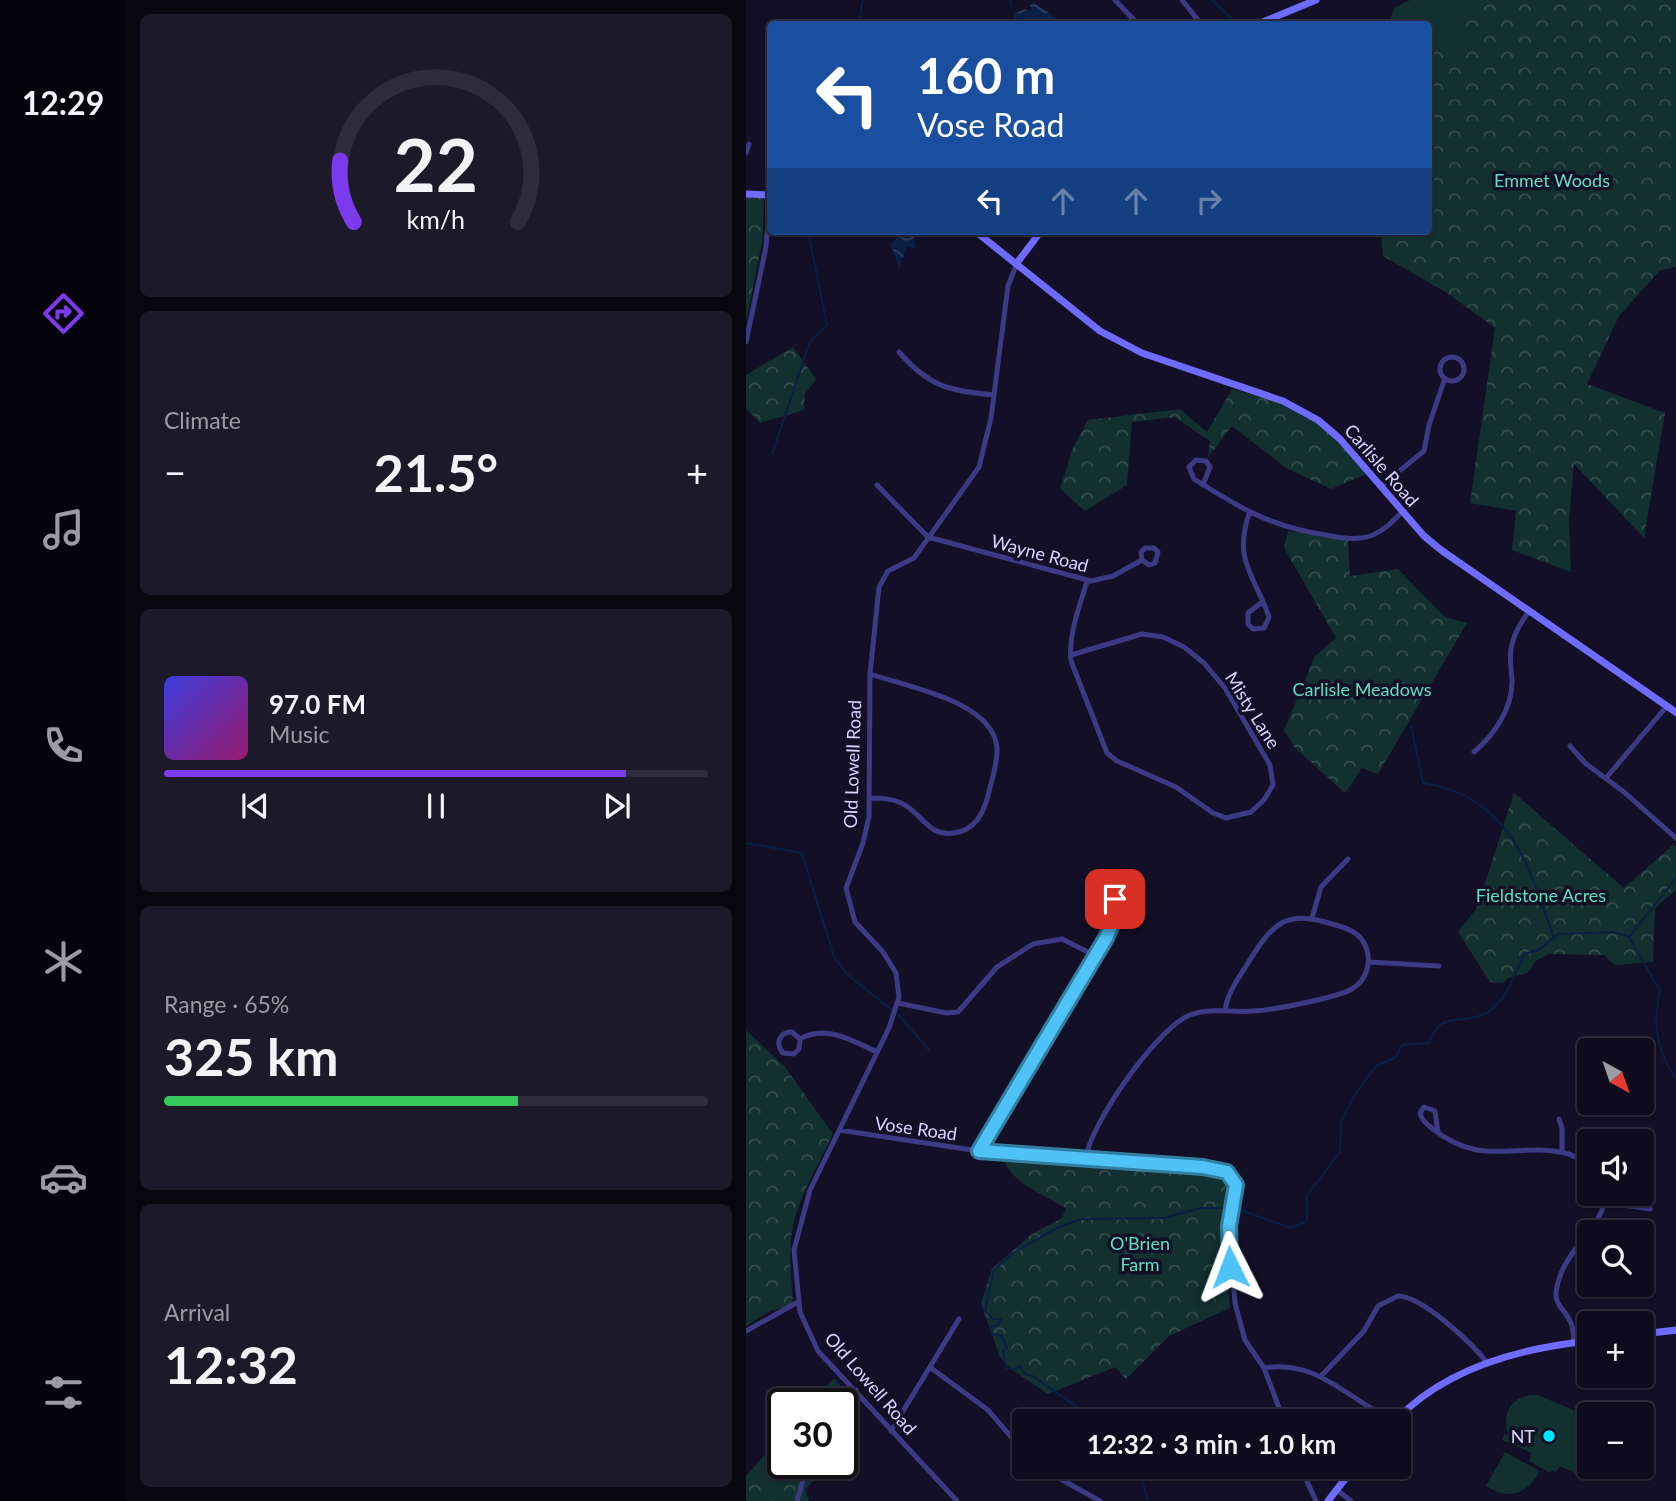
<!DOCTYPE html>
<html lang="en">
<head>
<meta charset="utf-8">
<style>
  :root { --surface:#0e0b1c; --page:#1c1929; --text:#f1f3f6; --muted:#9b9ba3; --line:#2e2b3b; --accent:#7c3aed }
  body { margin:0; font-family:Lato,sans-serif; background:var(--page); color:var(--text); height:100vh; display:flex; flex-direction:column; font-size:26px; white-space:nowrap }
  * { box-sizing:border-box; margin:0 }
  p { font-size:23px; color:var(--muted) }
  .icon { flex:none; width:38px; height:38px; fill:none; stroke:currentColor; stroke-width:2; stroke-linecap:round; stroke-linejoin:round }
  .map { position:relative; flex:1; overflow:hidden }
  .panel { display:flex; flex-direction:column; gap:14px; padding:14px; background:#08060f; width:620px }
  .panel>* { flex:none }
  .top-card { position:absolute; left:21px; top:21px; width:665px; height:214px; border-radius:7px; box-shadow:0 2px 5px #0004,0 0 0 2px var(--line); background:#1a4fa0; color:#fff; overflow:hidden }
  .needle { width:46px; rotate:140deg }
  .fabs { position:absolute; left:831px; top:1038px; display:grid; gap:14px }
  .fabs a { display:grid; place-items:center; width:77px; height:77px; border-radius:7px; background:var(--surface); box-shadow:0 2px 5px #0004,0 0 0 2px var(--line); font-size:35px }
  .speed { position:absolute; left:21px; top:1388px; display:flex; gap:14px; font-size:35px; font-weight:700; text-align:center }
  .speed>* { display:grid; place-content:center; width:91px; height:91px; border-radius:50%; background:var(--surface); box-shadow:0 2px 5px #0004,0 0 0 2px var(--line); line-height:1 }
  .speed .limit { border:4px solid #111; border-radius:10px; background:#fff; color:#111 }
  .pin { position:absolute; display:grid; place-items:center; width:60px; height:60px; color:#fff; margin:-30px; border-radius:14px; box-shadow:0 4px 10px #0006 }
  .me { position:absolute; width:77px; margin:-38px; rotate:357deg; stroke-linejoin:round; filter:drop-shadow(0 0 5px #0008) }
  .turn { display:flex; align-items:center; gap:24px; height:147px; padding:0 35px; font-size:32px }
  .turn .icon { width:91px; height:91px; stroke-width:2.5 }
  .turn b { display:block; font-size:49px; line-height:60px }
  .lanes { display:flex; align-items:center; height:66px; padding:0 35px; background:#0003; justify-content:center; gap:35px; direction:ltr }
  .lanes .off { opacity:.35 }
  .big { font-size:52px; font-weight:700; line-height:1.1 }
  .panel .widget { flex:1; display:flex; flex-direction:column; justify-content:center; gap:10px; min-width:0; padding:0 24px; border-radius:10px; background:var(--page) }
  .panel .dial { align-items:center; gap:0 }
  .dial svg { height:182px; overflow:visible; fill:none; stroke:var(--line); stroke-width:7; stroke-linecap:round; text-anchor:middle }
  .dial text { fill:var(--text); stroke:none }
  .song { display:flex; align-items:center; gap:21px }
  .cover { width:84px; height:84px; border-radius:10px; background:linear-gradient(135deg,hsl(240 70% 55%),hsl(320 70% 35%)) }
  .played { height:7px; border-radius:4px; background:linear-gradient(90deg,var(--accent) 85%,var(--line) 85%) }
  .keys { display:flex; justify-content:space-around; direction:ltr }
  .heat { display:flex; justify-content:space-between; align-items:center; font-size:38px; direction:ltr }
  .charge { height:10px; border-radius:5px; background:linear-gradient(90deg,#34c759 65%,var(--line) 0) }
  .trip { position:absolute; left:266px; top:1409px; width:399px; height:70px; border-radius:7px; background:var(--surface); box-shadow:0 2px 5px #0004,0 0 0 2px var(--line); font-weight:700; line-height:70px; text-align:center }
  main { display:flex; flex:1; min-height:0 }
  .tab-bar { display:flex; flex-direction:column; width:126px; justify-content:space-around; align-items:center; background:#06040b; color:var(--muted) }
  .tab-bar .icon { width:49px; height:49px }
  .tab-bar .selected { color:var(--accent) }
  .tab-bar b { font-size:32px; color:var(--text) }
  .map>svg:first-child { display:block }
  .grass { fill:#12302f }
  .park { fill:url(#park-crowns) }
  .water { fill:url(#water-waves) }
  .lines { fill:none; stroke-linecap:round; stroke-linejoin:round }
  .stream { stroke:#0a1f44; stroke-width:2 }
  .street { stroke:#3d3a85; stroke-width:5 }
  .secondary { stroke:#6f6bff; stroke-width:7 }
  .route-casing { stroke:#337fa1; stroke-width:18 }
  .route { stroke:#4fc3f7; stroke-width:12 }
  .poi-dot { fill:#00e5ff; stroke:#130f26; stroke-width:2.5 }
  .labels { text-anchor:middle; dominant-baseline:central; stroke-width:7; stroke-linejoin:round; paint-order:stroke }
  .park-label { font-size:18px; fill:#5fe0c0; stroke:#130f26 }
  .street-label { font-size:18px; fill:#d9d4ff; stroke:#130f26 }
  .poi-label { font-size:18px; fill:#d9d4ff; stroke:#130f26; text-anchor:end }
</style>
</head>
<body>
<main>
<nav class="tab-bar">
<b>12:29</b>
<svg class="icon selected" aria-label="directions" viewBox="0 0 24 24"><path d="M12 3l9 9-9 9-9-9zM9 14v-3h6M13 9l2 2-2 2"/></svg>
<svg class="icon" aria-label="music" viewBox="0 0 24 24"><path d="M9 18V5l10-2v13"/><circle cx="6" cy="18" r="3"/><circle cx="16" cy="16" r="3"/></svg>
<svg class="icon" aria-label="phone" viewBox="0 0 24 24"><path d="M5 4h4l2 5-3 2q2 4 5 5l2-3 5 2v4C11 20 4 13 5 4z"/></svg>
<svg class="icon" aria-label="climate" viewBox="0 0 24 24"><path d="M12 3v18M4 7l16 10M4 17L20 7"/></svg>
<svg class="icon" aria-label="car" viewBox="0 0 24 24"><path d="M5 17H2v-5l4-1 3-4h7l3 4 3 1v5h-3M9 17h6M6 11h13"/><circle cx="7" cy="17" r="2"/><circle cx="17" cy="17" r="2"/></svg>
<svg class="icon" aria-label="filters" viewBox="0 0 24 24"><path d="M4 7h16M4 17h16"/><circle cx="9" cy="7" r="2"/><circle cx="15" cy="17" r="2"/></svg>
</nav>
<section class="panel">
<div class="widget dial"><svg viewBox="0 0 100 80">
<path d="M14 69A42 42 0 1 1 86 69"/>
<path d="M14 69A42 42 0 0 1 8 42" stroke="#7c3aed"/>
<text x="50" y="56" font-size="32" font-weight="700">22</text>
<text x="50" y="72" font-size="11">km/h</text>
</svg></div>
<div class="widget"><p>Climate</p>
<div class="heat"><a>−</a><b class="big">21.5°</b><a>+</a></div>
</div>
<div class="widget">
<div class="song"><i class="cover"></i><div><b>97.0 FM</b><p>Music</p></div></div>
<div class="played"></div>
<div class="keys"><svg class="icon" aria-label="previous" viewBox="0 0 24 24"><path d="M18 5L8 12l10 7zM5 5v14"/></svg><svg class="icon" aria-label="pause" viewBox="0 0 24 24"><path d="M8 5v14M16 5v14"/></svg><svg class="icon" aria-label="next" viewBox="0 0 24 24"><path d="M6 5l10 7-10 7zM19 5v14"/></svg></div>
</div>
<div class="widget"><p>Range · 65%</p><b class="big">325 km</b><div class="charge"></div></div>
<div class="widget"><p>Arrival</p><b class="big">12:32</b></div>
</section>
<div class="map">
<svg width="931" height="1501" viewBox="0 0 931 1501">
  <defs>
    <pattern id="park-crowns" width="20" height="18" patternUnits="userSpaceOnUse" patternTransform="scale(1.75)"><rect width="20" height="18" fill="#12302f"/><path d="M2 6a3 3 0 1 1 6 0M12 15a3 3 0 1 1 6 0" fill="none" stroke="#344d4e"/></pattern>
    <pattern id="water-waves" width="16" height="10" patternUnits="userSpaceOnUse" patternTransform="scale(1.75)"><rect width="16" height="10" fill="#0a1f44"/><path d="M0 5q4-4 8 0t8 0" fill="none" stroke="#2d3f60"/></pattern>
  </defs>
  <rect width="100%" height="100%" fill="#130f26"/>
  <path class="grass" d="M664,0h70l-14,51 -7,4 -30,-8 -1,-23h-39l5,-16z
    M792,1395l42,18 2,-4 10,5h-2v52l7,1 -11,3 3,2 -3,6 -26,-12 -4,6 -4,-2 -2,3 -21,-12 3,-8 -30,-13 3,-6 4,2c-10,-23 5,-43 29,-41z
    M759,1452l35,19c-13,23 -31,30 -54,15z"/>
  <path class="park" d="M719,0h211v267l-16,3 -41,46 -32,68 78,29 -21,125 -70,-74 -5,56 2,52 -59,-22 4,-39 -46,-8 25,-175 -48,-35 -64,-37 -2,-25h47l1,-184 34,4z
    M0,198h18l-1,39 -17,86z
    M47,347l23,32 -11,15 -1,16 -44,13 -14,-15v-33z
    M486,389l55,15 24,11 60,57 -40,17 -45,-21 -54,-42 -24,31 2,-16 -35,-24 -43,5 -5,63 -42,26 -25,-22 12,-39 16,-30 92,-11 27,23z
    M542,531l60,9 2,36 48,-7 47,48 22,6 -89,151 -16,-6 -17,25 -50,-45 -11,-18 31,-74 21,-18 -52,-90z
    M768,793l110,95 50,-44 2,3v43l-21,18 -2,54 -38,3 -11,-10 -55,-1 -12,6 -10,13 -19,5 -5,5 -13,-1 -32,-50 19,-24z
    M0,1030l39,37 48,67c-16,34 -38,68 -42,105 -2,22 1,44 2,66l-23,6 -24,15z
    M257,1158l199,15 25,5 4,15 -7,34 6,81 -61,28 -43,43 -11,-12 -67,27 -37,-25 -11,-12 -19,-53 11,-35 40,-35 30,-16 4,-10c-22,-13 -54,-24 -63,-50z
    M88,1378l22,26 -14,20v-20h-31z
    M37,1435v28l49,2 -27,24 4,12h-63v-25z"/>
  <path class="water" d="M289,3l22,16 1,5h-46l2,-10 9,-5 8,1 -1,-6z
    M155,231l12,1 3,17 -9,-3 -8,22 -8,-23z"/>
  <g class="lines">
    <path class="stream" d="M264,0l1,6
      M466,0l25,24
      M112,24l5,-24
      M26,454l38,-113 17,-16 -19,-94
      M665,725l12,58c87,13 106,82 131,156
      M0,843l56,10 32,104 13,17 45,36
      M884,936l47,-59
      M152,1014l31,36
      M489,1208l56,20 16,-7v-26l33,-43 1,-30 13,-26 22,-30 20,-9 6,-12 27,-2c12,-32 27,-18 53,-28 22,-8 34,-41 42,-61l15,-4 19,-16 56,-2 15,5 31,54c-8,36 -3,59 17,90
      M351,1421l-64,-45 -8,-2 -5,-8 -6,4 -8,-2 -3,-17 4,-3 -5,-12 -10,-2 -1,-7 7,-2 3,-6h-8l-8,-8 9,-41 19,-17 44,-25 24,-9 83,-1 37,-10h28
      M392,1466l10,35"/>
    <path class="street" d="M369,0l23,24
      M436,0l19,24
      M0,153l3,-9
      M0,342l20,-95 4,-52
      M153,352c30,35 51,39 95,43
      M694 369a12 12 0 1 1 24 0a12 12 0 1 1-24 0Z
      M131,485l51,52 163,44 22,-5 29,-16 7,5 6,-2 3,-11 -4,-4h-9l-4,4 1,8
      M457,485l7,-18 -4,-6 -10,-1 -7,7 5,12c46,29 77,48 132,56 16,3 31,6 47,0 12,-5 21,-15 30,-24
      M635,486l43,-35 5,-26 16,-47
      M503,514c-16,47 6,62 20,103l-5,11 -11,1 -5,-5v-11l14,-11
      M325,655l71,-21 21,3 21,10 20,16 21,25 45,77 3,20 -9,15 -13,12 -25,6 -13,-5 -37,-26 -59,-26 -10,-8 -36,-92c-3,-27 9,-55 16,-80
      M824,746l15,17 39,29 53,47
      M728,752c20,-17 38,-43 38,-70 0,-13 -4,-25 0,-38 3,-13 10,-23 18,-34
      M860,778l61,-72
      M123,798c11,0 22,0 32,5 21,9 26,34 53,30 21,-3 29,-19 34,-37 3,-15 10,-32 9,-48 -4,-47 -89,-61 -127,-74
      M566,918l9,-31 27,-28
      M622,962l71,4
      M152,1003l48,10 12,-1 39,-45 36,-23 29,-5 34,17
      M54,1039l-8,-7c-13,0 -17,12 -9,21l11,1 5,-5 1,-10c26,-15 53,2 77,13
      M813,1119l3,9v24
      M93,1130l140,21 224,16 28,8 5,10 -7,49 6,69 10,37 19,28 20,53
      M692,1132l-3,-21 -11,-4 -4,6c2,8 7,11 13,16 49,39 83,13 132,24 9,2 17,7 25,12
      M233,1151l127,-213 11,-31 -4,-11
      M340,1159c3,-34 72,-132 104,-144 20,-8 42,-2 63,-4 20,-1 83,-13 99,-22 14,-8 20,-26 14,-42 -6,-15 -19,-19 -34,-23 -47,-15 -60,0 -84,39 -10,16 -21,30 -23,48
      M859,1202l45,7
      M0,1331l52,-29
      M828,1342c-1,-7 0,-15 -4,-21 -4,-10 -15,-16 -14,-28 5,-45 49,-63 49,-99
      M185,1368l57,42 36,42
      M518,1368c55,-9 85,33 131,53
      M576,1375l42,-44 14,-25 20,-10c24,0 75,48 90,68
      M96,1407l14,-17
      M145,1431l68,-112
      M291,1466l63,35
      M554,1466l16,35
      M590,1489l15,12
      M51,1501l11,-38
      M211,1501l-139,-150 -18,-39 -6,-62 16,-60 79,-162 10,-31 -3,-24 -13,-21 -28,-30 -9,-34 17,-45 6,-26 1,-143 9,-87 9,-16 26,-13 65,-91 12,-49 17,-132 9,-23"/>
    <path class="secondary" d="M512,24l58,-24
      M0,194l24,1
      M229,231l125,100 42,22 141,48 35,19 22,19 84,97 17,14 236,163
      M271,263l24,-32
      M896,1334l35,-4
      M649,1421c49,-52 125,-73 195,-80
      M582,1501l27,-35"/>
  </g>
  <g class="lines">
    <g class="route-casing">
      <path id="route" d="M369,899l1,16 -10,23 -127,213 224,16 24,5 9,13 -7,41 1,41"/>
    </g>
    <use href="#route" class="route"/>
  </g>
  <circle class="poi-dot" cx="803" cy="1436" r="7"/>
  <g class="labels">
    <g class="park-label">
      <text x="806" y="180">Emmet Woods</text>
      <text x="616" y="689">Carlisle Meadows</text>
      <text x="795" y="895">Fieldstone Acres</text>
      <text x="394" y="1243">O'Brien<tspan x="394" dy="21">Farm</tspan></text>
    </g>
    <g class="street-label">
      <text transform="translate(636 465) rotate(49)">Carlisle Road</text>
      <text transform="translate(294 553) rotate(15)">Wayne Road</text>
      <text transform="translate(507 710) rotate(58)">Misty Lane</text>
      <text transform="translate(106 764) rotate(-88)">Old Lowell Road</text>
      <text transform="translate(170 1128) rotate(8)">Vose Road</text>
      <text transform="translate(125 1383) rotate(49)">Old Lowell Road</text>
    </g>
    <g class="poi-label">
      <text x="789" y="1436">NT</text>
    </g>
  </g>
</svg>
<div class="fabs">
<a><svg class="needle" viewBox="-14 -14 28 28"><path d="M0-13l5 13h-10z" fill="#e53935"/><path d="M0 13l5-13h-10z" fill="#9b9ba3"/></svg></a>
<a><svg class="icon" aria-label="sound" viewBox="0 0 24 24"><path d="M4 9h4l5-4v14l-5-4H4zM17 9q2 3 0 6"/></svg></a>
<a><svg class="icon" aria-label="search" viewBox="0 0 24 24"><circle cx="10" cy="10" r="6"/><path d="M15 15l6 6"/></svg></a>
<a>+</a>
<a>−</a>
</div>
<div class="speed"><div class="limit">30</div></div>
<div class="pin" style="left:369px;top:899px;background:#d93025"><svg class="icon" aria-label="arrive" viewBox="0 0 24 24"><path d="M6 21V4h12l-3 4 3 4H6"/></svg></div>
<svg class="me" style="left:484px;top:1267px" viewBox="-20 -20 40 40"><path d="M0-17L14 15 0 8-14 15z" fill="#4fc3f7" stroke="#fff" stroke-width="4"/></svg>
<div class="trip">12:32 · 3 min · 1.0 km</div>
<div class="top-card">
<div class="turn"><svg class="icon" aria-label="left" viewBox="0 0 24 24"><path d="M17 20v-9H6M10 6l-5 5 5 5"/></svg><div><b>160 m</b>Vose Road</div></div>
<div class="lanes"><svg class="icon" aria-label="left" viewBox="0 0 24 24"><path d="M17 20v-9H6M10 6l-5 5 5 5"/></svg><svg class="icon off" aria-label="ahead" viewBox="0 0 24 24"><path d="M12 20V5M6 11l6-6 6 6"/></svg><svg class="icon off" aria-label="ahead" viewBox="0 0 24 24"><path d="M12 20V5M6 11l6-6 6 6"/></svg><svg class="icon off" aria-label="right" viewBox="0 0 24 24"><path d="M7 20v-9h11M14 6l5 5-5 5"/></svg></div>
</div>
</div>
</main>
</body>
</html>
